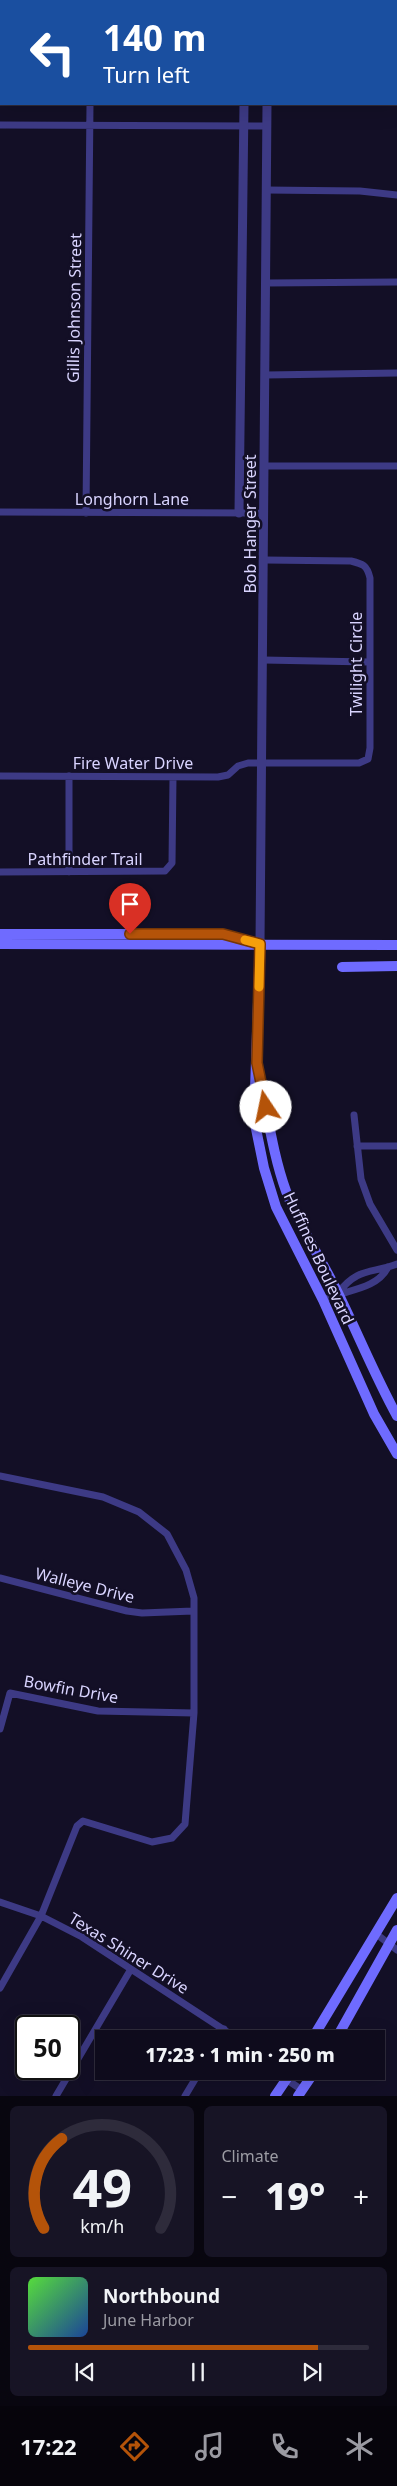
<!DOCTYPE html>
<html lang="en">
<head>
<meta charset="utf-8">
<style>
  :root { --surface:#0e0b1c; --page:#171425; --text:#f1f3f6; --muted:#9b9ba3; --line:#2e2b3b; --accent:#b45309 }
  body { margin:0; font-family:"Noto Sans",sans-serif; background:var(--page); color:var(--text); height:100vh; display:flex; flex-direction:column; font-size:19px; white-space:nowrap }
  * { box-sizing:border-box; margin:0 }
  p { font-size:16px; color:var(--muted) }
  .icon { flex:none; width:28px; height:28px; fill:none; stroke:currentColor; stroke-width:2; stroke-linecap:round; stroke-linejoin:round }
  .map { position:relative; height:2096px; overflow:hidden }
  .sheet { display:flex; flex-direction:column; gap:10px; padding:10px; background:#08060f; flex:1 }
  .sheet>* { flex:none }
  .banner { position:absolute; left:0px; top:0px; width:398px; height:105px; box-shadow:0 5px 20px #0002,0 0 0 1px var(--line); background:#1a4fa0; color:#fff; overflow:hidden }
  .speed { position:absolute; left:15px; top:2015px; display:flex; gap:10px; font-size:25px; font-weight:700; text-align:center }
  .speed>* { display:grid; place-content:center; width:65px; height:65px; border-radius:50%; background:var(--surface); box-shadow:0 5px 20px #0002,0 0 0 1px var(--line); line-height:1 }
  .speed .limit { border:2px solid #111; border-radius:8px; background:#fff; color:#111 }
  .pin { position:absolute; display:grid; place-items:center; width:42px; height:42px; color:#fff; margin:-51px -21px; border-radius:50% 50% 50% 0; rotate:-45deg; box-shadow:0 0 5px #0007 }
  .pin .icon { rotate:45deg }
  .me { position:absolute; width:55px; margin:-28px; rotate:349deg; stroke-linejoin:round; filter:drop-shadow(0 0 4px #0008) }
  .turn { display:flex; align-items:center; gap:18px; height:105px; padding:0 20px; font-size:22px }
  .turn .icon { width:65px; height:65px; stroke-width:2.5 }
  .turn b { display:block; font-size:35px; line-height:42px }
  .big { font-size:38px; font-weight:800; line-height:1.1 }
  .sheet .widget { flex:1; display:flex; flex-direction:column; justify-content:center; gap:8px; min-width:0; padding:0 18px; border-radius:8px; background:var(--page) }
  .sheet .dial { align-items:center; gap:0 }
  .dial svg { height:130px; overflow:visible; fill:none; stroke:var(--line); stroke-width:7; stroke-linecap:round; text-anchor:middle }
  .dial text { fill:var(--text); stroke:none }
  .song { display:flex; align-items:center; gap:15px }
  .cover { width:60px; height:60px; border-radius:8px; background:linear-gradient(135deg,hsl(110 70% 55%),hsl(220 70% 35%)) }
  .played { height:5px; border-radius:2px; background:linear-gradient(90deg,var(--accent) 85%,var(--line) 85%) }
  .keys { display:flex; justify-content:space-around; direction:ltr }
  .heat { display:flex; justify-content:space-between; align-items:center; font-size:28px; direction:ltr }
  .sheet .tiles { flex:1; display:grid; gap:10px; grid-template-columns:1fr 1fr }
  .widget:last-child { grid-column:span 2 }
  .trip { position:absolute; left:95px; top:2030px; width:290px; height:50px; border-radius:0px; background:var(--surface); box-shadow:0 5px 20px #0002,0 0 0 1px var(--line); font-weight:800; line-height:50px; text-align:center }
  .menu { display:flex; height:80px; justify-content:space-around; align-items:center; background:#06040b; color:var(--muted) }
  .menu .icon { width:35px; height:35px }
  .menu .selected { color:var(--accent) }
  .menu b { font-size:22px; color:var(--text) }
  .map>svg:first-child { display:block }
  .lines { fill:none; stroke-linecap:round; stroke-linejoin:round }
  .minor { stroke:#3d3a85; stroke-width:7 }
  .tertiary { stroke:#3d3a85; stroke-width:9 }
  .secondary { stroke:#6f6bff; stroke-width:10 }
  .route-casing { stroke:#753606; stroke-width:12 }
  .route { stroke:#b45309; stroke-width:9 }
  .slow { stroke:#f59e0b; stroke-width:9 }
  .labels { text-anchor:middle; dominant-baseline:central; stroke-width:5; stroke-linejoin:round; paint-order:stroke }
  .street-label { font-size:16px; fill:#d9d4ff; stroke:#130f26 }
</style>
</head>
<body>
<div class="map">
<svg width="397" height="2096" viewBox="0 0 397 2096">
  <rect width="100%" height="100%" fill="#130f26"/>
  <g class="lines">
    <path class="minor" d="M92,1v-1
      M396,99h1
      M0,125l267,1
      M266,190l94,1 37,4
      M267,283l130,-1
      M266,375l131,-2
      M265,466h132
      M0,512l264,1
      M86,513l4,-409
      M263,660l106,2
      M0,776l218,1 10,-2 10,-9 10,-3h111l9,-4 2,-11v-170c-3,-13 -7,-14 -19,-17l-86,-1
      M0,872l165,-1 7,-8 1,-86
      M69,872v-96
      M354,1115l7,64 9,25 27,46
      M357,1146h40
      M338,1293c20,-26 33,-19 59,-29
      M323,1300c21,-10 54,-10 65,-33
      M0,1476l103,21 36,15 28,22 19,36 8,28v115l-9,111 -13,14 -20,4 -69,-21 -6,5 -36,90 -41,72
      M0,1578l127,33 15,2 51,-2
      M0,1729l10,-36 88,18 96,2
      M0,1902l41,14 41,21 156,102
      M375,1933l22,17
      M219,2039l5,-10
      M274,2071l28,19
      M297,2071l12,8
      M56,2096l75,-127
      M185,2096l15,-25"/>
    <path class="tertiary" d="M251,0v1
      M239,513l5,-409
      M260,944l7,-840"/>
    <path class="secondary" d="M0,934h223l22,6
      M0,944l397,1
      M260,944l-6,175 10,49 12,39 47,93 51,114 23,40
      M342,967l55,-1
      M260,1079c8,37 13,76 26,112 13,36 35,67 52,102 20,41 37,83 59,123
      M312,2039l85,-141
      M336,2039l61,-109
      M275,2096l17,-25
      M298,2096l17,-25"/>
  </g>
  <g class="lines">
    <g class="route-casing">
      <path id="route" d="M130,934h93l37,10 -3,119 9,44"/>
    </g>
    <use href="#route" class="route"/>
    <path class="slow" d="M245,940l15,4 -1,43"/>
  </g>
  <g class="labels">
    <g class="street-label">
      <text transform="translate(74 308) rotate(-89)">Gillis Johnson Street</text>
      <text x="132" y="499">Longhorn Lane</text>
      <text transform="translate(250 524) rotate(-90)">Bob Hanger Street</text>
      <text transform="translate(356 664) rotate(-90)">Twilight Circle</text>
      <text x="133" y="763">Fire Water Drive</text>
      <text x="85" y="859">Pathfinder Trail</text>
      <text transform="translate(319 1258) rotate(65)">Huffines Boulevard</text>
      <text transform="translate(85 1585) rotate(14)">Walleye Drive</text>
      <text transform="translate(71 1689) rotate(10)">Bowfin Drive</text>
      <text transform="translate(129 1953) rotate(32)">Texas Shiner Drive</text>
    </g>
  </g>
</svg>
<div class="speed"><div class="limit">50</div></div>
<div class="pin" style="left:130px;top:934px;background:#d93025"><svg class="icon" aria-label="arrive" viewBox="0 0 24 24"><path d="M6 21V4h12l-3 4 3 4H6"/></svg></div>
<svg class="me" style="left:266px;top:1107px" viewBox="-20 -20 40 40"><circle r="19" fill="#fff"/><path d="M0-13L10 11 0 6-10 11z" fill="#b45309"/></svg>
<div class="trip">17:23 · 1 min · 250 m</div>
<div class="banner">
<div class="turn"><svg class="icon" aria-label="left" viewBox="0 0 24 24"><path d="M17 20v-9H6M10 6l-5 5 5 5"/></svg><div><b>140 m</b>Turn left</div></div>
</div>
</div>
<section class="sheet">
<div class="tiles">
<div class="widget dial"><svg viewBox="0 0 100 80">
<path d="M14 69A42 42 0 1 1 86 69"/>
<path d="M14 69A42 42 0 0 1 25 14" stroke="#b45309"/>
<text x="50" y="56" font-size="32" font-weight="700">49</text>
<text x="50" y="72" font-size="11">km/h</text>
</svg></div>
<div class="widget"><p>Climate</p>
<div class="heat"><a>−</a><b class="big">19°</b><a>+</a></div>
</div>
<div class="widget">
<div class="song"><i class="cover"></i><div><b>Northbound</b><p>June Harbor</p></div></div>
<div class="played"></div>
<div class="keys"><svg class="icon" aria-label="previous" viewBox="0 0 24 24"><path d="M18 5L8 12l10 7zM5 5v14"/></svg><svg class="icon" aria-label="pause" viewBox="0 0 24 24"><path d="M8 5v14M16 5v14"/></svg><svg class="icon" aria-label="next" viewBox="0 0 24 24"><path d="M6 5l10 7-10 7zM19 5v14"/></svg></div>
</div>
</div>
</section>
<nav class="menu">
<b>17:22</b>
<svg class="icon selected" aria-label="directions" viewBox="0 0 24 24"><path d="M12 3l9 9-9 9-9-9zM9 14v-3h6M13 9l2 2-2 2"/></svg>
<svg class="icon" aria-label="music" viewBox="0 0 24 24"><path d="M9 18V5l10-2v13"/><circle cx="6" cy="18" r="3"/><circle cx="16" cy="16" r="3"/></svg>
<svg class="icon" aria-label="phone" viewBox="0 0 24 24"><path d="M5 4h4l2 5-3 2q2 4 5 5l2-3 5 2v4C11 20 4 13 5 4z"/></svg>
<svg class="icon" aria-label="climate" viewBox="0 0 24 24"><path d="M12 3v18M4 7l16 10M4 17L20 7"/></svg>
</nav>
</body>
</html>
